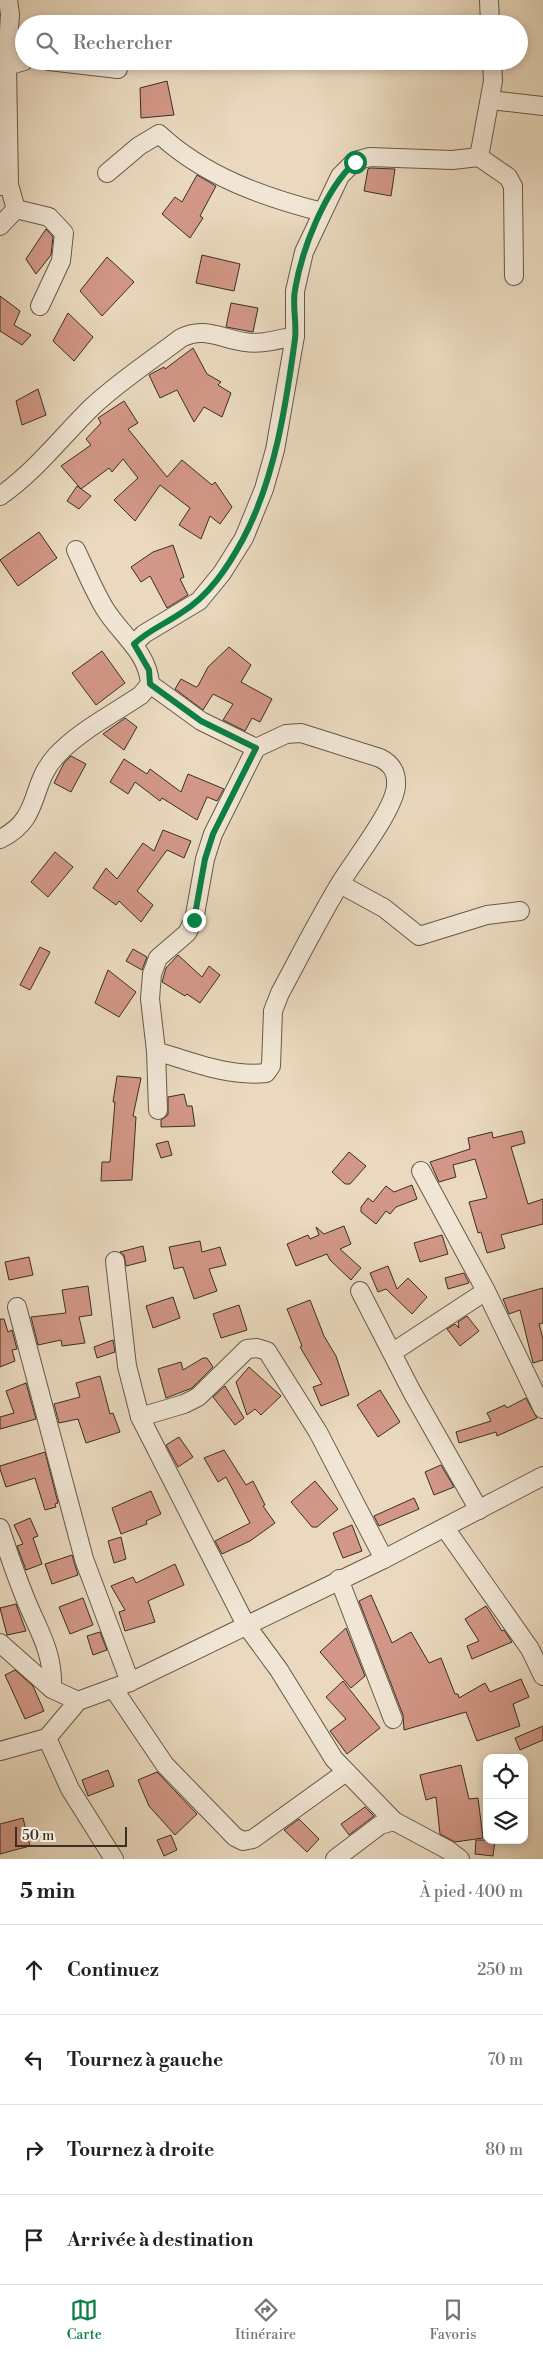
<!DOCTYPE html>
<html lang="fr">
<meta charset="utf-8">
<style>
:root{--surface:#fff;--page:#f6f6f6;--text:#222;--muted:#767676;--line:#e0e0e0;--accent:#0b8043}
body{margin:0;font-family:"Libre Bodoni",serif;background:var(--page);color:var(--text)}
.controls{position:absolute;right:15px;bottom:15px;display:grid;overflow:hidden;border-radius:10px;box-shadow:0 2px 8px #0003}
.controls button{width:45px;height:45px;display:grid;place-items:center;padding:0;border:0;border-bottom:1px solid var(--line);background:var(--surface);color:var(--text);font:25px sans-serif}
.scale{position:absolute;left:15px;bottom:12px;width:112px;box-sizing:border-box;padding-left:5px;border:2px solid #392f24;border-top:0;font-size:14px;line-height:18px;white-space:nowrap;color:#392f24;-webkit-text-stroke:4px #f1e6d5;paint-order:stroke}
.stop{position:absolute;width:15px;height:15px;margin:-11px;border:4px solid #0b8043;border-radius:50%;background:#fff}
.stop.end{background:#0b8043;border-color:#fff;box-shadow:0 1px 5px #0008}
.list{margin:0;padding:0;list-style:none}
h2{display:flex;justify-content:space-between;align-items:center;height:65px;margin:0;padding:0 20px;font-size:21px}
h2 small{font-size:16px;font-weight:400;color:var(--muted)}
.list li{display:grid;grid-template-columns:32px 1fr auto;gap:15px;align-items:center;box-sizing:border-box;height:90px;padding:0 20px;border-top:1px solid var(--line)}
.list b{display:block;font-size:19px;white-space:nowrap}
.list em{font-size:16px;font-style:normal;color:var(--muted)}
.icon{flex:none;width:28px;height:28px;fill:none;stroke:currentColor;stroke-width:2;stroke-linecap:round;stroke-linejoin:round}
.map{position:relative;flex:none;width:543px;height:1859px;overflow:hidden}
.search{position:absolute;background:var(--surface);box-shadow:0 2px 8px #0003;left:15px;right:15px;top:15px;height:55px;display:flex;align-items:center;gap:12px;box-sizing:border-box;padding:0 18px;border-radius:28px;color:var(--muted);font-size:19px}
.sheet{height:425px;background:var(--surface)}
nav{display:flex;justify-content:space-around;align-items:center;box-sizing:border-box;height:70px;border-top:1px solid var(--line);background:var(--surface);font-size:14px;color:var(--muted)}
nav a{display:grid;justify-items:center;gap:2px}
nav .on{color:var(--accent)}
.map>svg:first-child{display:block}
</style>
<div class="map">
<svg width="543" height="1859" viewBox="0 0 543 1859">
<rect width="100%" height="100%" fill="#ead9be"/>
<filter id="stains"><feTurbulence type="fractalNoise" baseFrequency=".004" numOctaves="4"/><feColorMatrix values="0 0 0 0 .2 0 0 0 0 .09 0 0 0 0 .02 0 0 0 .5 -.17"/></filter>
<radialGradient id="worn" r=".72"><stop offset=".6" stop-color="#630" stop-opacity="0"/><stop offset="1" stop-color="#630" stop-opacity=".3"/></radialGradient>
<g fill="#d29786" stroke="#392f24">
<polygon points="167,81 174,115 141,118 140,88"/>
<polygon points="371,168 395,169 391,196 364,191 368,169"/>
<polygon points="197,175 216,186 200,216 203,218 190,238 162,214 175,197 182,202"/>
<polygon points="46,229 53,237 51,255 36,274 26,259"/>
<polygon points="202,255 240,264 234,291 196,283"/>
<polygon points="107,257 134,282 102,316 80,291"/>
<polygon points="0,296 20,311 14,325 31,335 22,345 0,331"/>
<polygon points="231,303 258,308 253,332 226,327"/>
<polygon points="68,313 93,337 74,361 53,341"/>
<polygon points="193,348 207,374 221,382 218,385 231,393 222,417 204,407 194,422 177,390 160,398 149,375 164,367 165,369"/>
<polygon points="38,389 46,415 22,425 16,401"/>
<polygon points="124,401 138,423 128,429 167,477 182,460 212,485 215,482 232,507 220,524 210,516 201,539 179,525 190,508 160,485 135,521 114,500 138,478 123,459 112,472 109,468 81,489 61,466 91,445 86,439 101,423 98,418"/>
<polygon points="77,486 91,496 79,509 67,501"/>
<polygon points="39,532 57,558 18,586 0,560"/>
<polygon points="173,545 184,577 180,579 188,595 167,608 150,576 141,582 131,567 153,552"/>
<polygon points="229,647 251,665 241,682 272,699 260,722 252,718 245,731 223,720 233,704 213,694 203,710 175,689 181,679 196,687 198,686 208,667"/>
<polygon points="102,651 125,683 96,705 72,673"/>
<polygon points="125,718 137,727 124,750 103,734"/>
<polygon points="71,756 86,764 71,792 54,783 64,763"/>
<polygon points="124,759 147,774 150,769 181,792 188,774 224,789 217,801 207,797 197,820 162,798 160,801 135,782 128,794 110,782"/>
<polygon points="163,830 191,841 184,858 167,850 137,891 153,905 141,922 119,901 116,905 93,888 106,868 117,879 143,843 154,851"/>
<polygon points="55,852 73,867 48,897 31,882"/>
<polygon points="40,947 50,952 30,990 20,985"/>
<polygon points="133,949 147,957 142,970 126,961"/>
<polygon points="178,955 202,977 209,966 220,975 200,1003 187,994 185,996 162,982 166,968"/>
<polygon points="108,970 136,992 119,1017 95,1003"/>
<polygon points="117,1076 141,1078 133,1116 136,1117 132,1180 101,1181 102,1162 110,1162 115,1102 113,1102"/>
<polygon points="184,1094 187,1106 192,1106 195,1126 161,1127 161,1120 168,1115 168,1097"/>
<polygon points="522,1131 525,1143 511,1147 528,1204 543,1199 543,1224 501,1235 505,1248 487,1253 481,1232 478,1233 469,1202 487,1198 475,1159 453,1165 456,1177 439,1182 430,1162 470,1149 468,1138 492,1132 493,1138"/>
<polygon points="168,1141 172,1155 161,1158 156,1144"/>
<polygon points="349,1152 366,1166 350,1184 345,1184 332,1172"/>
<polygon points="412,1185 417,1199 396,1207 390,1214 386,1211 376,1224 361,1212 361,1207 368,1198 373,1202 386,1186 394,1192"/>
<polygon points="344,1226 351,1244 340,1249 361,1268 351,1280 330,1260 327,1254 296,1266 287,1244 308,1235 310,1239 319,1235 316,1227 324,1234"/>
<polygon points="442,1235 448,1254 420,1262 414,1243"/>
<polygon points="200,1241 202,1252 220,1247 226,1265 209,1269 217,1291 194,1299 183,1267 174,1269 169,1247"/>
<polygon points="143,1246 146,1261 126,1266 124,1255 120,1252"/>
<polygon points="29,1257 33,1275 9,1280 5,1262"/>
<polygon points="388,1266 397,1289 408,1278 427,1297 412,1314 386,1289 378,1292 370,1273"/>
<polygon points="464,1273 469,1283 448,1289 445,1278"/>
<polygon points="88,1286 92,1315 79,1317 85,1343 62,1346 61,1340 38,1345 31,1317 66,1313 62,1290"/>
<polygon points="543,1288 543,1323 539,1324 543,1339 543,1360 533,1363 520,1310 509,1314 503,1299"/>
<polygon points="173,1297 180,1318 153,1328 146,1306"/>
<polygon points="310,1300 324,1336 336,1356 349,1395 321,1406 313,1387 322,1384 300,1347 302,1346 287,1309"/>
<polygon points="239,1305 247,1330 221,1338 213,1314"/>
<polygon points="467,1316 479,1331 460,1346 447,1329 455,1324 459,1328 458,1322"/>
<polygon points="0,1319 4,1319 8,1332 12,1330 17,1349 12,1350 15,1361 0,1367"/>
<polygon points="113,1340 115,1352 97,1358 94,1347"/>
<polygon points="203,1358 207,1358 213,1367 192,1388 166,1398 158,1369 181,1362 183,1370"/>
<polygon points="249,1367 281,1396 261,1415 255,1409 247,1415 236,1382"/>
<polygon points="100,1376 110,1414 113,1413 120,1432 86,1443 78,1419 59,1423 54,1404 80,1397 76,1383"/>
<polygon points="26,1383 36,1419 0,1429 0,1417 14,1413 6,1391"/>
<polygon points="225,1386 244,1418 235,1425 213,1397"/>
<polygon points="380,1390 400,1422 378,1437 357,1405"/>
<polygon points="526,1398 537,1418 497,1436 496,1432 459,1443 456,1432 491,1421 487,1413 505,1405 507,1408"/>
<polygon points="179,1437 193,1457 178,1467 166,1445"/>
<polygon points="224,1450 246,1485 253,1481 265,1505 263,1506 275,1523 250,1541 222,1554 215,1541 250,1523 226,1477 218,1482 204,1458"/>
<polygon points="45,1452 58,1503 55,1504 56,1507 45,1510 35,1478 6,1487 0,1469 0,1466"/>
<polygon points="441,1465 454,1487 434,1495 425,1472"/>
<polygon points="315,1481 338,1509 317,1527 312,1527 291,1502"/>
<polygon points="151,1491 161,1514 146,1521 147,1524 121,1534 112,1508"/>
<polygon points="414,1498 419,1509 379,1526 374,1516"/>
<polygon points="30,1518 38,1536 33,1538 42,1564 26,1570 17,1546 23,1544 14,1525"/>
<polygon points="352,1525 362,1551 343,1558 333,1533"/>
<polygon points="121,1537 126,1559 114,1563 108,1541"/>
<polygon points="72,1555 78,1575 52,1584 45,1564"/>
<polygon points="175,1564 184,1585 148,1601 155,1622 125,1631 119,1612 125,1610 111,1586 133,1577 136,1583"/>
<polygon points="371,1595 392,1643 411,1632 429,1663 441,1658 455,1694 458,1694 459,1698 485,1683 490,1692 521,1679 529,1697 513,1704 520,1726 477,1741 466,1712 404,1730 403,1715 359,1601"/>
<polygon points="83,1598 93,1625 70,1634 59,1607"/>
<polygon points="16,1604 26,1631 7,1635 0,1608"/>
<polygon points="486,1606 502,1631 504,1630 512,1642 472,1659 467,1646 479,1641 465,1619"/>
<polygon points="346,1628 365,1676 351,1688 320,1652"/>
<polygon points="100,1632 107,1650 93,1655 87,1636"/>
<polygon points="15,1670 33,1686 44,1711 25,1719 5,1675"/>
<polygon points="343,1681 380,1728 347,1754 330,1731 346,1719 326,1697"/>
<polygon points="543,1726 543,1740 520,1750 515,1738"/>
<polygon points="461,1765 469,1799 478,1798 483,1838 455,1842 440,1834 436,1797 426,1800 420,1775"/>
<polygon points="108,1770 114,1786 88,1796 82,1780"/>
<polygon points="157,1772 197,1814 175,1835 149,1806 138,1780"/>
<polygon points="365,1807 374,1816 349,1835 341,1824"/>
<polygon points="23,1818 30,1846 0,1854 0,1824"/>
<polygon points="299,1819 319,1839 307,1852 284,1830"/>
<polygon points="171,1835 177,1850 164,1856 157,1840"/>
<polygon points="476,1840 495,1840 493,1856 475,1854"/>
</g>
<g fill="none" stroke-linecap="round" stroke-linejoin="round">
<defs>
<g id="street">
<polyline points="489,0 490,24"/>
<polyline points="49,61 118,69"/>
<polyline points="7,66 24,61"/>
<polyline points="490,100 543,106"/>
<polyline points="479,157 508,177 513,186 514,276"/>
<path d="M107,173L139,146L159,134C204,176 263,197 322,212"/>
<polyline points="0,186 9,185 7,66 10,14 8,0"/>
<polyline points="16,209 49,217 64,233 61,261 40,306"/>
<polyline points="0,226 16,209 9,185"/>
<path d="M0,496C36,471 62,436 93,406C120,381 152,360 181,338C204,326 222,339 245,342C261,345 279,339 295,336"/>
<polyline points="134,644 144,634 199,601 222,573 244,538 264,489 275,450 295,336 295,291 304,252 340,176 355,161 370,157 452,160 479,157 493,81 492,61"/>
<polyline points="150,684 201,721 256,748"/>
<path d="M0,839C42,819 29,785 56,756C79,731 113,714 141,695L150,684C148,652 121,635 105,609C94,591 85,569 76,550"/>
<polyline points="340,884 384,908 419,936 487,915 520,911"/>
<path d="M156,1051C192,1062 228,1077 266,1073L271,1066L273,1011L280,993C300,956 319,918 341,882C355,859 394,810 396,786C397,772 392,764 380,758L301,733L286,734L256,748L213,834L205,859L194,920L187,933L158,958L152,974L150,999L156,1051L158,1110"/>
<polyline points="421,1171 486,1291 543,1409"/>
<polyline points="115,1261 127,1366 140,1417 246,1625 279,1670 334,1759 394,1821 448,1850 460,1859"/>
<polyline points="360,1291 412,1392 479,1510"/>
<polyline points="17,1307 84,1559 130,1682"/>
<polyline points="393,1352 486,1291"/>
<polyline points="140,1417 184,1404 198,1397 247,1349 257,1348 267,1351 318,1432 384,1559"/>
<path d="M0,1528C7,1549 14,1570 22,1590C35,1626 54,1649 52,1689"/>
<polyline points="445,1528 530,1649 543,1676"/>
<polyline points="339,1579 393,1719"/>
<polyline points="0,1643 52,1689 78,1701 130,1682 384,1559 543,1476"/>
<polyline points="113,1688 165,1765 235,1837 243,1841 253,1839 346,1772"/>
<polyline points="47,1738 70,1789 114,1859"/>
<polyline points="0,1751 47,1738 78,1701"/>
<polyline points="335,1859 380,1825 394,1821"/>
</g>
</defs>
<use href="#street" stroke="#655a4a" stroke-width="20"/>
<use href="#street" stroke="#f1e6d5" stroke-width="18"/>
</g>
<g fill="none" stroke-linecap="round" stroke-linejoin="round">
<path stroke="#0b8043" stroke-width="6" d="M194,920L205,859L213,834L256,748L201,721L150,684L149,670L134,644C149,630 165,624 181,613C209,596 228,567 243,539C275,479 286,405 295,339C297,322 292,305 295,290C302,248 325,190 355,162"/>
</g>
<rect width="100%" height="100%" filter="url(#stains)"/>
<rect width="100%" height="100%" fill="url(#worn)"/>
</svg>
<div class="controls">
<button><svg class="icon" aria-label="locate" viewBox="0 0 24 24"><circle cx="12" cy="12" r="6"/><path d="M12 2v4M12 18v4M2 12h4M18 12h4"/></svg></button>
<button><svg class="icon" aria-label="layers" viewBox="0 0 24 24"><path d="M12 4l9 5-9 5-9-5zM3 14l9 5 9-5"/></svg></button>
</div>
<div class="scale">50 m</div>
<div class="stop" style="left:355px;top:162px"></div>
<div class="stop end" style="left:194px;top:920px"></div>
<div class="search"><svg class="icon" aria-label="search" viewBox="0 0 24 24"><circle cx="10" cy="10" r="6"/><path d="M15 15l6 6"/></svg>Rechercher</div>
</div>
<section class="sheet">
<h2>5 min<small>À pied · 400 m</small></h2>
<ul class="list">
<li><svg class="icon" aria-label="ahead" viewBox="0 0 24 24"><path d="M12 20V5M6 11l6-6 6 6"/></svg><div><b>Continuez</b></div><em>250 m</em></li>
<li><svg class="icon" aria-label="left" viewBox="0 0 24 24"><path d="M17 20v-9H6M10 6l-5 5 5 5"/></svg><div><b>Tournez à gauche</b></div><em>70 m</em></li>
<li><svg class="icon" aria-label="right" viewBox="0 0 24 24"><path d="M7 20v-9h11M14 6l5 5-5 5"/></svg><div><b>Tournez à droite</b></div><em>80 m</em></li>
<li><svg class="icon" aria-label="arrive" viewBox="0 0 24 24"><path d="M6 21V4h12l-3 4 3 4H6"/></svg><div><b>Arrivée à destination</b></div></li>
</ul>
</section>
<nav>
<a class="on"><svg class="icon" aria-label="map" viewBox="0 0 24 24"><path d="M3 6l6-2 6 2 6-2v14l-6 2-6-2-6 2zM9 4v14M15 6v14"/></svg>Carte</a>
<a><svg class="icon" aria-label="directions" viewBox="0 0 24 24"><path d="M12 3l9 9-9 9-9-9zM9 14v-3h6M13 9l2 2-2 2"/></svg>Itinéraire</a>
<a><svg class="icon" aria-label="saved" viewBox="0 0 24 24"><path d="M7 4h10v16l-5-4-5 4z"/></svg>Favoris</a>
</nav>
